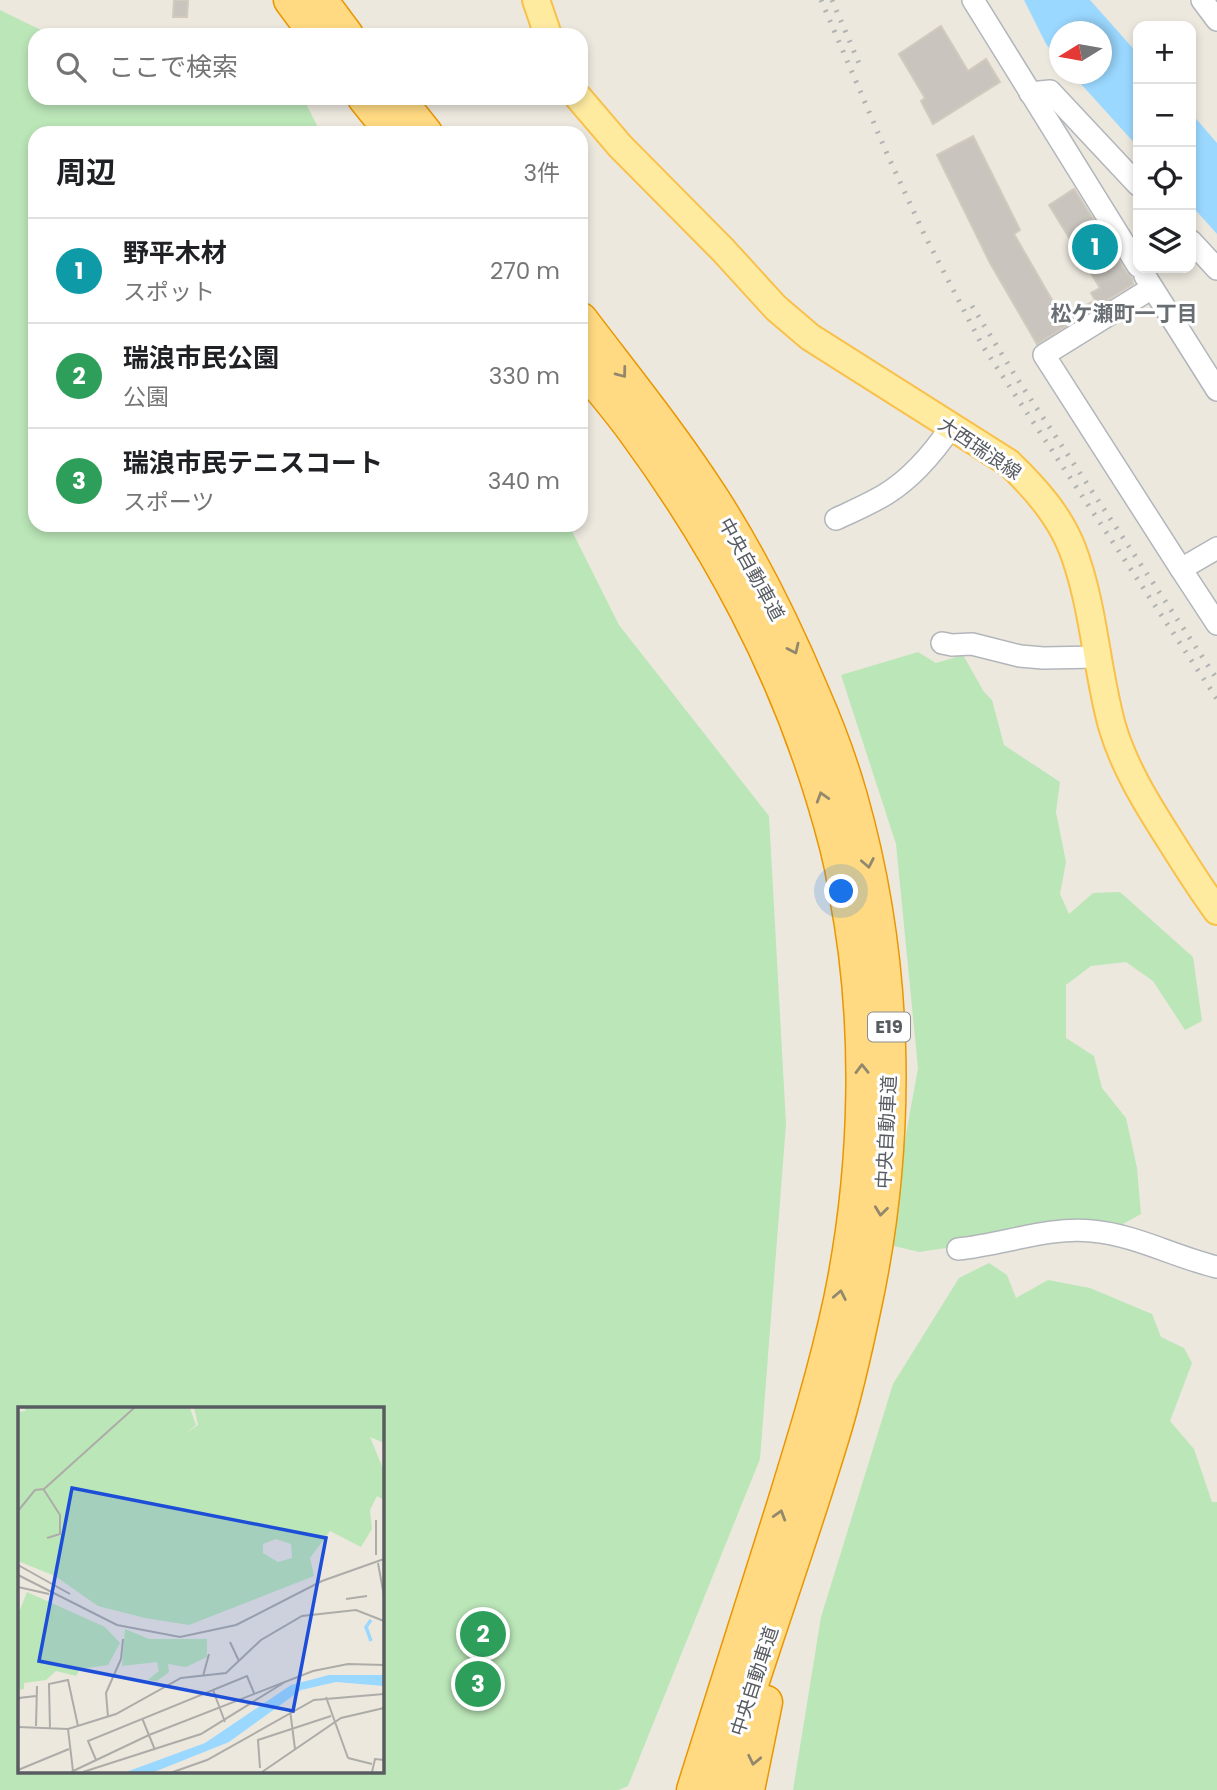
<!DOCTYPE html>
<html lang="ja">
<meta charset="utf-8">
<style>
:root{--surface:#fff;--page:#f2f2f2;--text:#202124;--muted:#757577;--line:#e0e0e0;--accent:#f2251e}
body{margin:0;font-family:Poppins,"Noto Sans JP",sans-serif;background:var(--page);color:var(--text)}
.controls{position:absolute;right:21px;top:21px;display:grid;overflow:hidden;border-radius:14px;box-shadow:0 4px 10px #0003}
.controls button{width:63px;height:63px;display:grid;place-items:center;padding:0;border:0;border-bottom:2px solid var(--line);background:var(--surface);color:var(--text);font:35px sans-serif}
.compass{position:absolute;left:1049px;top:21px;width:63px;height:63px;border-radius:50%;background:var(--surface);box-shadow:0 4px 10px #0003;rotate:259deg}
.you{position:absolute;left:842px;top:892px;width:24px;height:24px;margin:-18px;border:5px solid #fff;border-radius:50%;background:#1a73e8;box-shadow:0 0 0 10px #1a73e833}
.badge{display:grid;place-items:center;width:46px;height:46px;border-radius:50%;background:var(--accent);color:#fff;font-size:23px;font-weight:700}
.pin{position:absolute;translate:-50% -50%;border:4px solid #fff;box-shadow:0 2px 7px #0006}
.list{margin:0;padding:0;list-style:none}
h2{display:flex;justify-content:space-between;align-items:center;height:91px;margin:0;padding:0 28px;font-size:30px}
h2 small{font-size:23px;font-weight:400;color:var(--muted)}
.list li{display:grid;grid-template-columns:46px 1fr auto;gap:21px;align-items:center;box-sizing:border-box;height:105px;padding:0 28px;border-top:2px solid var(--line)}
.list b{display:block;font-size:26px;white-space:nowrap}
.list p{margin:0;font-size:23px;white-space:nowrap;color:var(--muted)}
.list em{font-size:23px;font-style:normal;color:var(--muted)}
.icon{flex:none;width:38px;height:38px;fill:none;stroke:currentColor;stroke-width:2;stroke-linecap:round;stroke-linejoin:round}
.map{position:relative;flex:none;width:1217px;height:1790px;overflow:hidden}
.search{position:absolute;background:var(--surface);box-shadow:0 4px 10px #0003;left:28px;top:28px;width:560px;height:77px;display:flex;align-items:center;gap:18px;box-sizing:border-box;padding:0 24px;border-radius:21px;color:var(--muted);font-size:26px}
.panel{position:absolute;background:var(--surface);box-shadow:0 4px 10px #0003;left:28px;top:126px;width:560px;height:406px;border-radius:21px}
.map>svg:first-child{display:block}
</style>
<div class="map">
<svg width="1217" height="1790" viewBox="0 0 1217 1790">
<rect width="100%" height="100%" fill="#ece8de"/>
<g fill="#bbe6b8" fill-rule="evenodd">
<path d="M0,10L51,35H35V98H303L321,133H35V525H569L619,625L769,816L786,1124L760,1459L628,1786L619,1790H0ZM19,1408H382V1771H19Z"/>
<polygon points="918,652 936,663 963,655 984,692 992,700 1004,745 1060,782 1056,812 1066,862 1060,894 1069,914 1093,893 1120,892 1193,957 1202,1021 1185,1030 1153,981 1126,962 1091,966 1066,985 1066,1038 1094,1056 1102,1088 1126,1118 1137,1168 1141,1214 1112,1230 1023,1249 987,1242 919,1252 886,1244 918,1068 896,844 841,675"/>
<polygon points="989,1263 1007,1275 1016,1298 1048,1280 1090,1288 1152,1314 1161,1337 1184,1348 1192,1363 1170,1421 1194,1449 1212,1502 1217,1502 1217,1790 793,1790 821,1617 893,1384 959,1278"/>
</g>
<g fill="#9bd8ff">
<polygon points="1024,0 1090,0 1138,54 1138,147 1072,74 1102,74 1102,32 1060,32 1059,59 1046,44"/>
<polygon points="1191,113 1217,143 1217,234 1191,205"/>
</g>
<g fill="#c9c5be" stroke="#d1cabd" stroke-width="2">
<polygon points="174,0 188,0 187,17 173,17"/>
<polygon points="941,26 968,71 986,59 1000,82 933,124 921,101 925,98 899,54"/>
<polygon points="973,136 1020,230 1014,234 1063,319 1095,300 1091,293 1100,288 1049,205 1074,189 1127,273 1132,278 1133,284 1037,344 990,263 937,155"/>
</g>
<g fill="none" stroke-linecap="round" stroke-linejoin="round">
<defs>
<g id="minor">
<polyline points="973,0 1138,266"/>
<polyline points="1202,0 1217,20"/>
<polyline points="1030,93 1050,91 1138,185"/>
<polyline points="1191,241 1217,269"/>
<polyline points="1145,276 1217,390"/>
<polyline points="1152,288 1044,355 1181,569"/>
<path d="M836,519C853,511 870,504 886,494C912,478 934,452 951,427"/>
<polyline points="1217,548 1181,569 1217,624"/>
<polyline points="942,643 952,645 972,644 1020,656 1043,658 1098,657"/>
<path d="M958,1249C1002,1245 1049,1226 1092,1231C1136,1235 1175,1257 1217,1267"/>
</g>
<g id="major">
<polyline points="536,0 548,35"/>
<path d="M579,98L620,146L723,250L776,308L810,337L1009,463C1035,488 1059,515 1072,548C1094,605 1096,668 1112,726C1124,767 1147,804 1170,840C1185,864 1200,888 1217,911"/>
</g>
<g id="highway">
<polyline points="290,0 316,35"/>
<polyline points="321,0 347,35"/>
<polyline points="364,98 392,133"/>
<polyline points="398,98 426,133"/>
<path d="M581,319C625,377 672,435 712,497C752,559 785,626 813,693C828,727 841,762 851,797C898,963 901,1138 865,1306C856,1349 846,1394 833,1436C808,1519 779,1601 752,1684C741,1719 731,1755 720,1790"/>
<path d="M581,365C598,386 617,408 633,430C675,487 714,549 746,611C785,686 815,765 836,846C840,861 843,876 845,891C871,1022 867,1170 840,1300C825,1370 804,1438 783,1506C753,1601 723,1695 693,1790"/>
<polyline points="748,1790 766,1702"/>
</g>
</defs>
<use href="#minor" stroke="#b2b6bb" stroke-width="24"/>
<use href="#major" stroke="#f9c04a" stroke-width="30"/>
<use href="#highway" stroke="#ea9600" stroke-width="35"/>
<use href="#minor" stroke="#fff" stroke-width="21"/>
<use href="#major" stroke="#ffeba0" stroke-width="26"/>
<use href="#highway" stroke="#ffda82" stroke-width="32"/>
<g stroke="#b1b2b2" stroke-width="5" stroke-dasharray="2 9" stroke-linecap="butt">
<polyline points="821,0 888,156 925,236 982,345 1217,699"/>
<polyline points="832,0 861,68"/>
<polyline points="972,306 1016,377 1217,679"/>
</g>
</g>
<defs><path id="oneway-chevron" d="M-2-3.5L2.5 0L-2 3.5" fill="none" stroke-width="1.6" stroke-linecap="round" stroke-linejoin="round" transform="scale(1.75)"/></defs>
<g stroke="#92886d">
<use href="#oneway-chevron" transform="translate(622 373) rotate(53)"/>
<use href="#oneway-chevron" transform="translate(794 649) rotate(65)"/>
<use href="#oneway-chevron" transform="translate(822 797) rotate(-107)"/>
<use href="#oneway-chevron" transform="translate(868 863) rotate(79)"/>
<use href="#oneway-chevron" transform="translate(862 1069) rotate(-91)"/>
<use href="#oneway-chevron" transform="translate(881 1211) rotate(97)"/>
<use href="#oneway-chevron" transform="translate(840 1295) rotate(-79)"/>
<use href="#oneway-chevron" transform="translate(780 1515) rotate(-73)"/>
<use href="#oneway-chevron" transform="translate(754 1760) rotate(102)"/>
</g>
<g text-anchor="middle" stroke-width="6" stroke-linejoin="round" paint-order="stroke">
<rect fill="#fff" stroke="#8a8d90" stroke-width="2" x="868" y="1012.5" width="42" height="29" rx="5"/>
<g font-size="18" font-weight="bold" fill="#585c61">
<text x="889" y="1033">E19</text>
</g>
<g font-size="19" fill="#585c61" stroke="#fff">
<text transform="translate(980 448) rotate(34)" y="7">大西瑞浪線</text>
<text transform="translate(752 569) rotate(61)" y="7">中央自動車道</text>
<text transform="translate(886 1132) rotate(-87)" y="7">中央自動車道</text>
<text transform="translate(754 1681) rotate(-72)" y="7">中央自動車道</text>
</g>
<g font-size="21" font-weight="bold" fill="#696e73" stroke="#fff">
<text x="1124" y="321">松ケ瀬町一丁目</text>
</g>
</g>
<g transform="translate(18 1407)">
<rect width="366" height="366" fill="#ece8de"/>
<path d="M6,1H172L178,18L167,27L180,18L176,1H366V36L352,30L366,64V93L359,89L352,103L354,122L343,140L312,124L292,151L296,169L171,218L127,211L80,199L37,169L0,154V5L8,4ZM258,132L273,137L274,151L260,155L245,146V137ZM9,185L87,220L102,236L90,258L62,262L58,269L38,264L28,273L6,276V282L0,283V208ZM107,222L131,232H189V250L168,260L150,257L151,265L139,274L130,273L141,264L139,255L104,259Z" fill="#bbe6b8" fill-rule="evenodd"/>
<path d="M311,268H366V279L318,275L283,283L211,335L136,365H108L187,336L273,278Z" fill="#9bd8ff"/>
<path fill="none" stroke="#9bd8ff" stroke-width="3.5" d="M353,213L348,220L353,234"/>
<path fill="none" stroke="#adaca8" stroke-width="2" d="M26,83L42,108V127L29,131M0,104L17,83L26,82L116,1M358,113V148M360,156L366,189M0,158L52,187M0,168L99,218L162,230L218,218L304,174L366,152M0,180L31,187M328,192L349,189M212,235L221,254M185,269L191,247M195,283L229,269L236,286M308,290L330,351M0,296L1,291L18,289M272,303L277,342M90,310L88,286L103,252L105,232M124,311L137,343M18,319L19,279M0,320L50,322L98,307L163,271L208,266L243,233L284,209L338,203L366,214M32,322L31,277L50,273L60,319M50,322L55,364M330,351L354,357M78,353L70,334L195,283L207,315M242,361L240,333L313,309M0,363L51,342M53,365L131,328L295,264L330,257L366,258M65,365L183,327L267,275M155,365L189,353L296,293L366,287M244,365L323,311L366,301M354,365L357,352L366,353"/>
<path fill="#1d4ed8" fill-opacity="0.15" stroke="#1d4ed8" stroke-width="3.5" d="M54,81L308,131L275,304L21,254Z"/>
<rect width="366" height="366" fill="none" stroke="#585c61" stroke-width="3.5"/>
</g>
</svg>
<div class="controls">
<button>+</button>
<button>−</button>
<button><svg class="icon" aria-label="locate" viewBox="0 0 24 24"><circle cx="12" cy="12" r="6"/><path d="M12 2v4M12 18v4M2 12h4M18 12h4"/></svg></button>
<button><svg class="icon" aria-label="layers" viewBox="0 0 24 24"><path d="M12 4l9 5-9 5-9-5zM3 14l9 5 9-5"/></svg></button>
</div>
<svg class="compass" viewBox="-18 -18 36 36"><path d="M0-13l5 13h-10z" fill="#e53935"/><path d="M0 13l5-13h-10z" fill="#757577"/></svg>
<div class="you"></div>
<div class="pin badge" style="left:1095px;top:247px;background:#0f9aa8">1</div>
<div class="pin badge" style="left:483px;top:1634px;background:#2e9e5b">2</div>
<div class="pin badge" style="left:478px;top:1684px;background:#2e9e5b">3</div>
<div class="search"><svg class="icon" aria-label="search" viewBox="0 0 24 24"><circle cx="10" cy="10" r="6"/><path d="M15 15l6 6"/></svg>ここで検索</div>
<section class="panel">
<h2>周辺<small>3件</small></h2>
<ul class="list">
<li><span class="badge" style="background:#0f9aa8">1</span><div><b>野平木材</b><p>スポット</p></div><em>270 m</em></li>
<li><span class="badge" style="background:#2e9e5b">2</span><div><b>瑞浪市民公園</b><p>公園</p></div><em>330 m</em></li>
<li><span class="badge" style="background:#2e9e5b">3</span><div><b>瑞浪市民テニスコート</b><p>スポーツ</p></div><em>340 m</em></li>
</ul>
</section>
</div>
